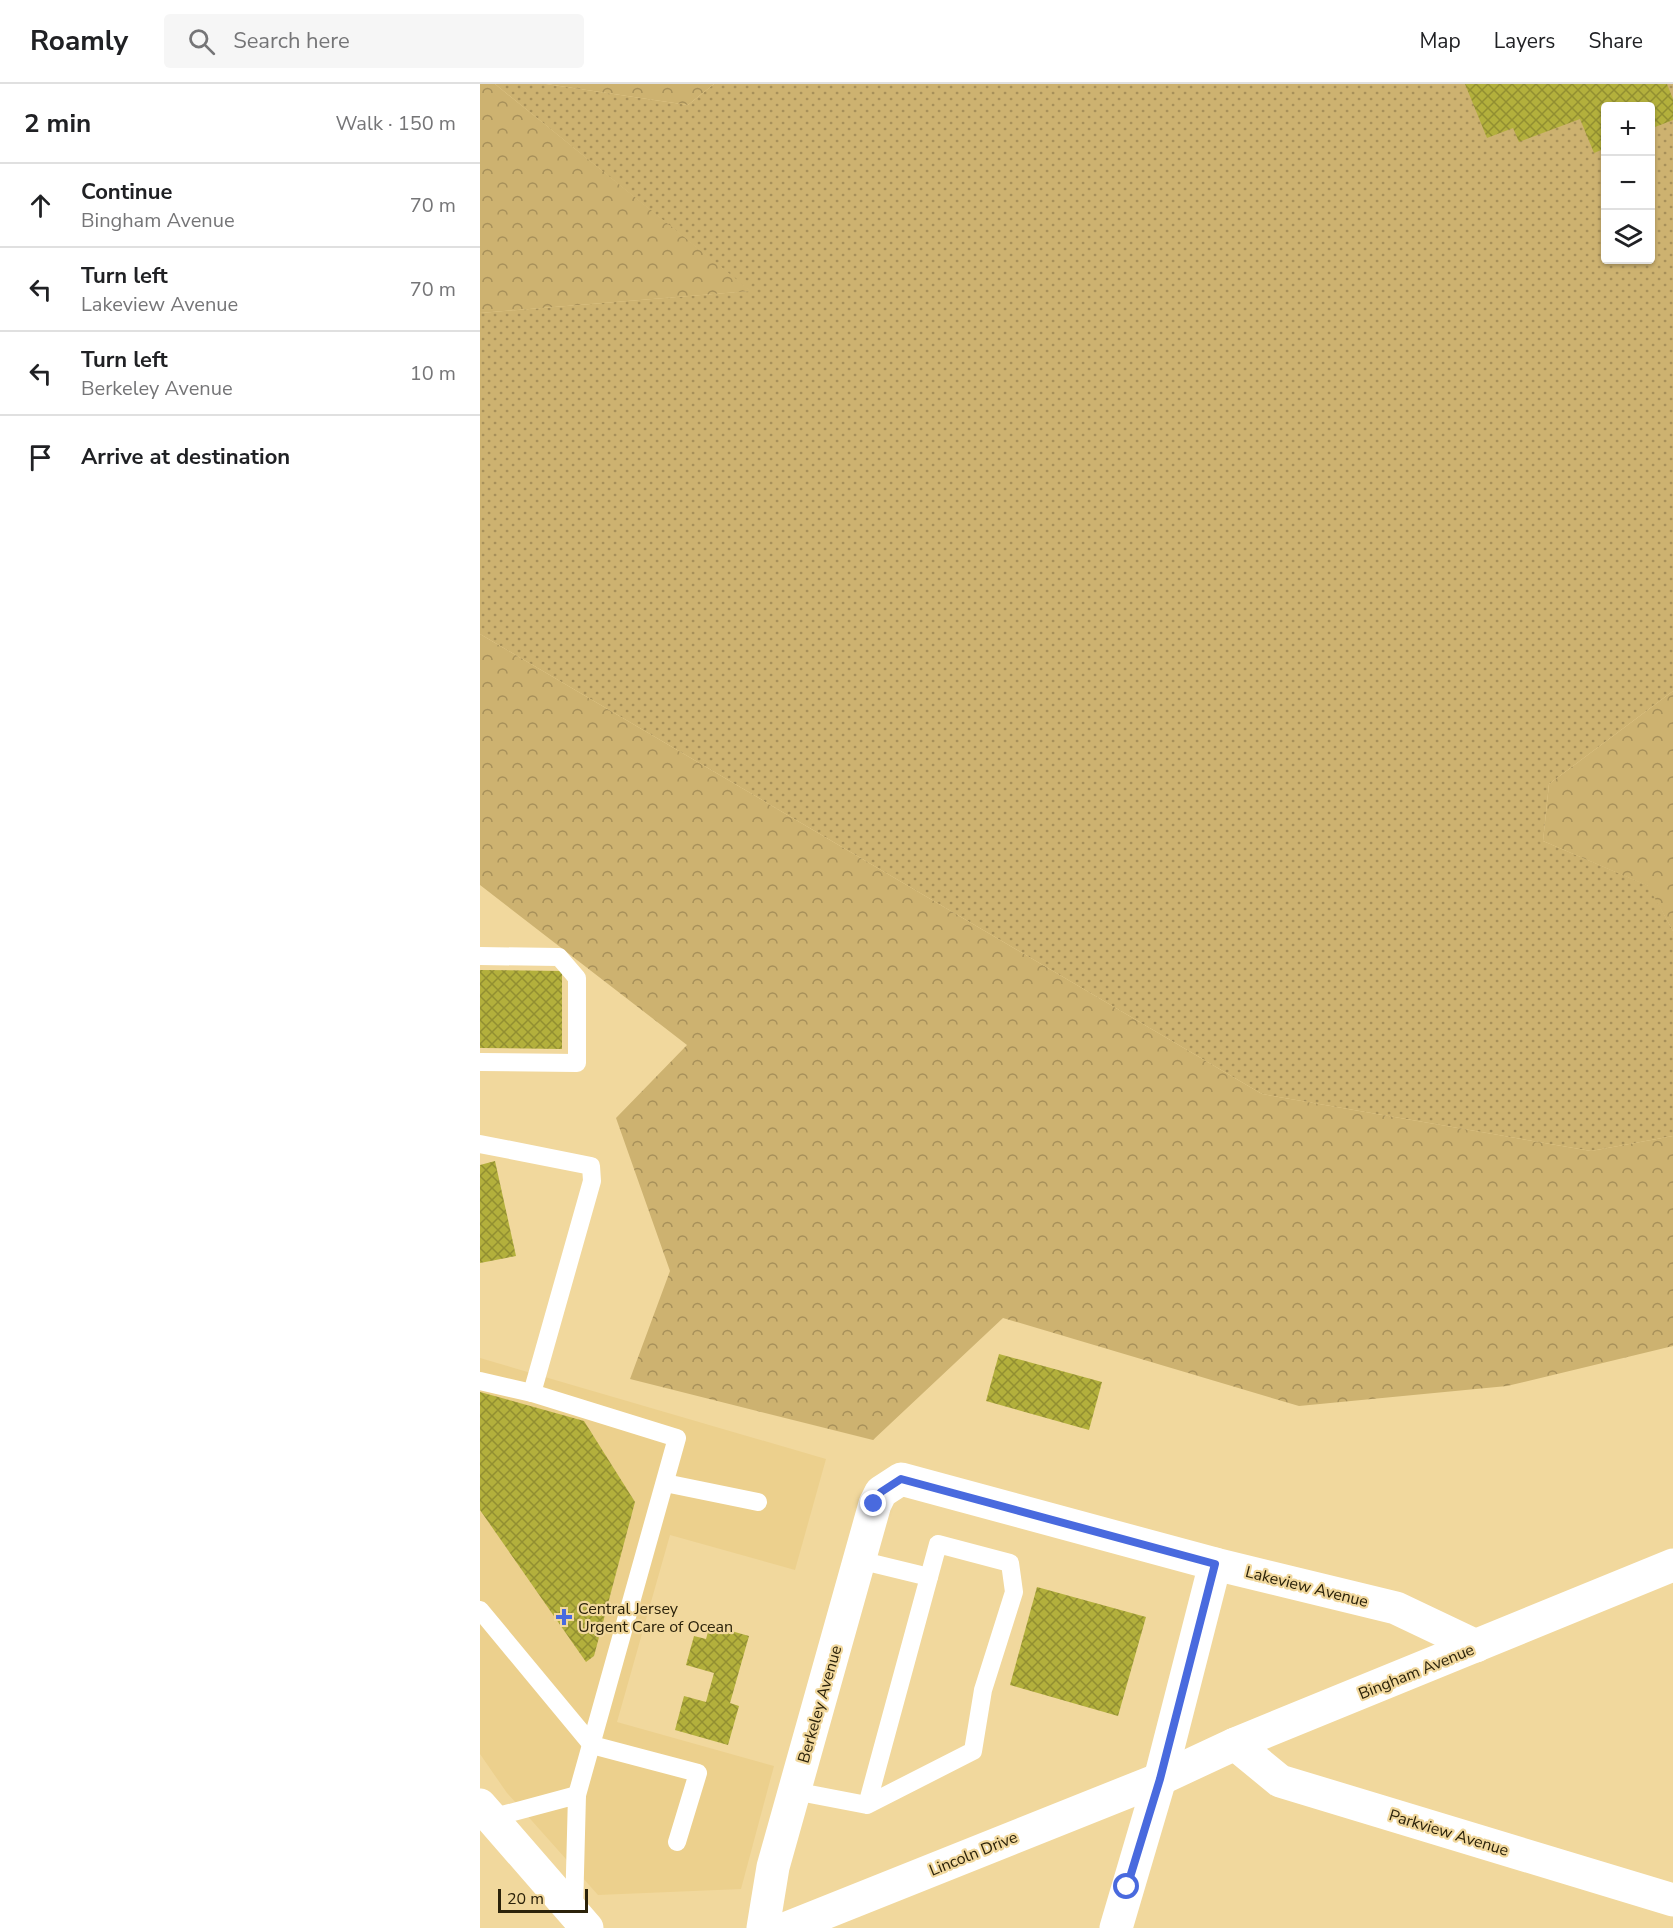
<!DOCTYPE html>
<meta charset="utf-8">
<style>
:root{--surface:#fff;--page:#f6f6f6;--text:#202124;--muted:#757577;--line:#e0e0e0}
body{margin:0;font-family:"Nunito Sans",sans-serif;background:var(--page);color:var(--text)}
.controls{position:absolute;right:18px;top:18px;display:grid;overflow:hidden;border-radius:6px;box-shadow:0 2px 4px #0004}
.controls button{width:54px;height:54px;display:grid;place-items:center;padding:0;border:0;border-bottom:2px solid var(--line);background:var(--surface);color:var(--text);font:30px sans-serif}
.scale{position:absolute;left:18px;bottom:15px;width:90px;box-sizing:border-box;padding-left:6px;border:3px solid #2b220a;border-top:0;font-size:16px;line-height:21px;white-space:nowrap;color:#2b220a;-webkit-text-stroke:4px #f1d89d;paint-order:stroke}
.stop{position:absolute;width:18px;height:18px;margin:-14px;border:4px solid #496ade;border-radius:50%;background:#fff}
.stop.end{background:#496ade;border-color:#fff;box-shadow:0 2px 6px #0008}
.list{margin:0;padding:0;list-style:none}
h2{display:flex;justify-content:space-between;align-items:center;height:78px;margin:0;padding:0 24px;font-size:26px}
h2 small{font-size:20px;font-weight:400;color:var(--muted)}
.list li{display:grid;grid-template-columns:39px 1fr auto;gap:18px;align-items:center;box-sizing:border-box;height:84px;padding:0 24px;border-top:2px solid var(--line)}
.list b{display:block;font-size:22px;white-space:nowrap}
.list p{margin:0;font-size:20px;white-space:nowrap;color:var(--muted)}
.list em{font-size:20px;font-style:normal;color:var(--muted)}
.icon{flex:none;width:33px;height:33px;fill:none;stroke:currentColor;stroke-width:2;stroke-linecap:round;stroke-linejoin:round}
.map{position:relative;flex:none;width:1193px;height:1844px;overflow:hidden}
header{display:flex;align-items:center;gap:36px;box-sizing:border-box;height:84px;padding:0 30px;background:var(--surface);border-bottom:2px solid var(--line)}
header strong{font-size:28px}
nav{display:flex;gap:33px;margin-inline-start:auto;font-size:21px}
.search{width:420px;height:54px;background:var(--page);display:flex;align-items:center;gap:15px;box-sizing:border-box;padding:0 21px;border-radius:6px;color:var(--muted);font-size:22px}
main{display:flex}
aside{flex:1;background:var(--surface)}
.map>svg:first-child{display:block}
</style>
<header>
<strong>Roamly</strong>
<div class="search"><svg class="icon" aria-label="search" viewBox="0 0 24 24"><circle cx="10" cy="10" r="6"/><path d="M15 15l6 6"/></svg>Search here</div>
<nav><a>Map</a><a>Layers</a><a>Share</a></nav>
</header>
<main>
<aside>
<h2>2 min<small>Walk · 150 m</small></h2>
<ul class="list">
<li><svg class="icon" aria-label="ahead" viewBox="0 0 24 24"><path d="M12 20V5M6 11l6-6 6 6"/></svg><div><b>Continue</b><p>Bingham Avenue</p></div><em>70 m</em></li>
<li><svg class="icon" aria-label="left" viewBox="0 0 24 24"><path d="M17 20v-9H6M10 6l-5 5 5 5"/></svg><div><b>Turn left</b><p>Lakeview Avenue</p></div><em>70 m</em></li>
<li><svg class="icon" aria-label="left" viewBox="0 0 24 24"><path d="M17 20v-9H6M10 6l-5 5 5 5"/></svg><div><b>Turn left</b><p>Berkeley Avenue</p></div><em>10 m</em></li>
<li><svg class="icon" aria-label="arrive" viewBox="0 0 24 24"><path d="M6 21V4h12l-3 4 3 4H6"/></svg><div><b>Arrive at destination</b></div></li>
</ul>
</aside>
<div class="map">
<svg width="1193" height="1844" viewBox="0 0 1193 1844">
<defs>
<pattern id="grass-dots" width="8" height="8" patternUnits="userSpaceOnUse" patternTransform="scale(1.5)"><rect width="8" height="8" fill="#cdb270"/><path d="M2 2h.1M6 6h.1" fill="none" stroke="#a7905a" stroke-width="1.8" stroke-linecap="round"/></pattern>
<pattern id="forest-crowns" width="20" height="18" patternUnits="userSpaceOnUse" patternTransform="scale(1.5)"><rect width="20" height="18" fill="#cdb270"/><path d="M2 6a3 3 0 1 1 6 0M12 15a3 3 0 1 1 6 0" fill="none" stroke="#a7905a"/></pattern>
<pattern id="building-cross-hatch" width="8" height="8" patternUnits="userSpaceOnUse" patternTransform="scale(1.5)"><rect width="8" height="8" fill="#b3b03c"/><path d="M0 0l8 8M0 8l8-8" fill="none" stroke="#928f31"/></pattern>
</defs>
<rect width="100%" height="100%" fill="#f1d89d"/>
<polygon fill="#ecd08d" points="0,1274 346,1375 315,1486 190,1451 137,1638 294,1682 261,1805 118,1811 27,1709 0,1670"/>
<path fill="url(#grass-dots)" fill-rule="evenodd" d="M15,0H66L208,21L234,0H1193V607L1069,700L1063,757L1169,802L1193,847V1052L1111,1067L782,1010L0,550V229L270,207ZM1126,22H1170V176H1126Z"/>
<g fill="url(#forest-crowns)">
<polygon points="0,0 15,0 271,207 0,229"/>
<polygon points="66,0 234,0 208,21"/>
<polygon points="0,550 782,1010 1111,1067 1193,1052 1193,1262 1027,1302 819,1322 523,1234 393,1356 150,1295 190,1187 136,1034 207,961 0,801"/>
<polygon points="1193,607 1193,847 1168,802 1063,757 1069,700"/>
</g>
<g fill="url(#building-cross-hatch)">
<polygon points="985,0 1187,0 1193,15 1193,36 1170,45 1170,22 1126,22 1126,64 1114,69 1100,35 1039,58 1033,44 1007,54"/>
<polygon points="0,886 82,887 82,965 0,964"/>
<polygon points="15,1077 36,1172 0,1179 0,1081"/>
<polygon points="519,1270 622,1298 609,1346 506,1317"/>
<polygon points="0,1308 104,1337 155,1418 114,1572 106,1578 0,1426"/>
<polygon points="557,1503 666,1533 638,1632 530,1601"/>
<polygon points="230,1541 269,1552 250,1619 259,1622 248,1661 195,1646 204,1612 226,1618 234,1589 206,1581 214,1552 226,1555"/>
</g>
<g fill="none" stroke-linecap="round" stroke-linejoin="round">
<g stroke="#fff" stroke-width="18">
<polyline points="0,872 79,873 97,894 97,979 0,978"/>
<polyline points="0,1060 111,1082 112,1097 52,1309"/>
<polyline points="0,1297 52,1309 197,1354 97,1711"/>
<polyline points="185,1399 278,1418"/>
<polyline points="379,1476 449,1493"/>
<polyline points="0,1526 112,1661 218,1689 197,1758"/>
<polyline points="314,1707 387,1721 493,1667 503,1606 534,1508 530,1479 458,1460 387,1721"/>
<polyline points="11,1734 97,1711 94,1827"/>
</g>
<g stroke="#fff" stroke-width="33">
<polyline points="755,1660 800,1697 1193,1816"/>
<polyline points="283,1844 293,1783 395,1420 401,1408 421,1395 735,1480 916,1524 996,1562"/>
<polyline points="307,1844 680,1695 755,1660 1193,1481"/>
<polyline points="636,1844 680,1695 735,1480"/>
</g>
<polyline stroke="#fff" stroke-width="33" points="0,1721 107,1844"/>
</g>
<g fill="none" stroke-linecap="round" stroke-linejoin="round">
<polyline stroke="#496ade" stroke-width="8" points="394,1420 401,1408 421,1395 735,1480 680,1695 647,1803"/>
</g>
<path fill="#496ade" stroke="#f1d89d" stroke-width="2" d="M81 1524h6v6h6v6h-6v6h-6v-6h-6v-6h6z"/>
<g text-anchor="middle" stroke-width="4.5" stroke-linejoin="round" paint-order="stroke">
<g font-size="16" fill="#2b220a" stroke="#f1d89d">
<text transform="translate(827 1502) rotate(14)" y="6">Lakeview Avenue</text>
<text transform="translate(936 1587) rotate(-22)" y="6">Bingham Avenue</text>
<text transform="translate(339 1620) rotate(-74)" y="6">Berkeley Avenue</text>
<text transform="translate(969 1748) rotate(17)" y="6">Parkview Avenue</text>
<text transform="translate(493 1769) rotate(-22)" y="6">Lincoln Drive</text>
</g>
<g font-size="16" fill="#2b220a" stroke="#f1d89d" text-anchor="start">
<text x="98" y="1530">Central Jersey<tspan x="98" dy="18">Urgent Care of Ocean</tspan></text>
</g>
</g>
</svg>
<div class="controls">
<button>+</button>
<button>−</button>
<button><svg class="icon" aria-label="layers" viewBox="0 0 24 24"><path d="M12 4l9 5-9 5-9-5zM3 14l9 5 9-5"/></svg></button>
</div>
<div class="scale">20 m</div>
<div class="stop" style="left:647px;top:1803px"></div>
<div class="stop end" style="left:394px;top:1420px"></div>
</div>
</main>
